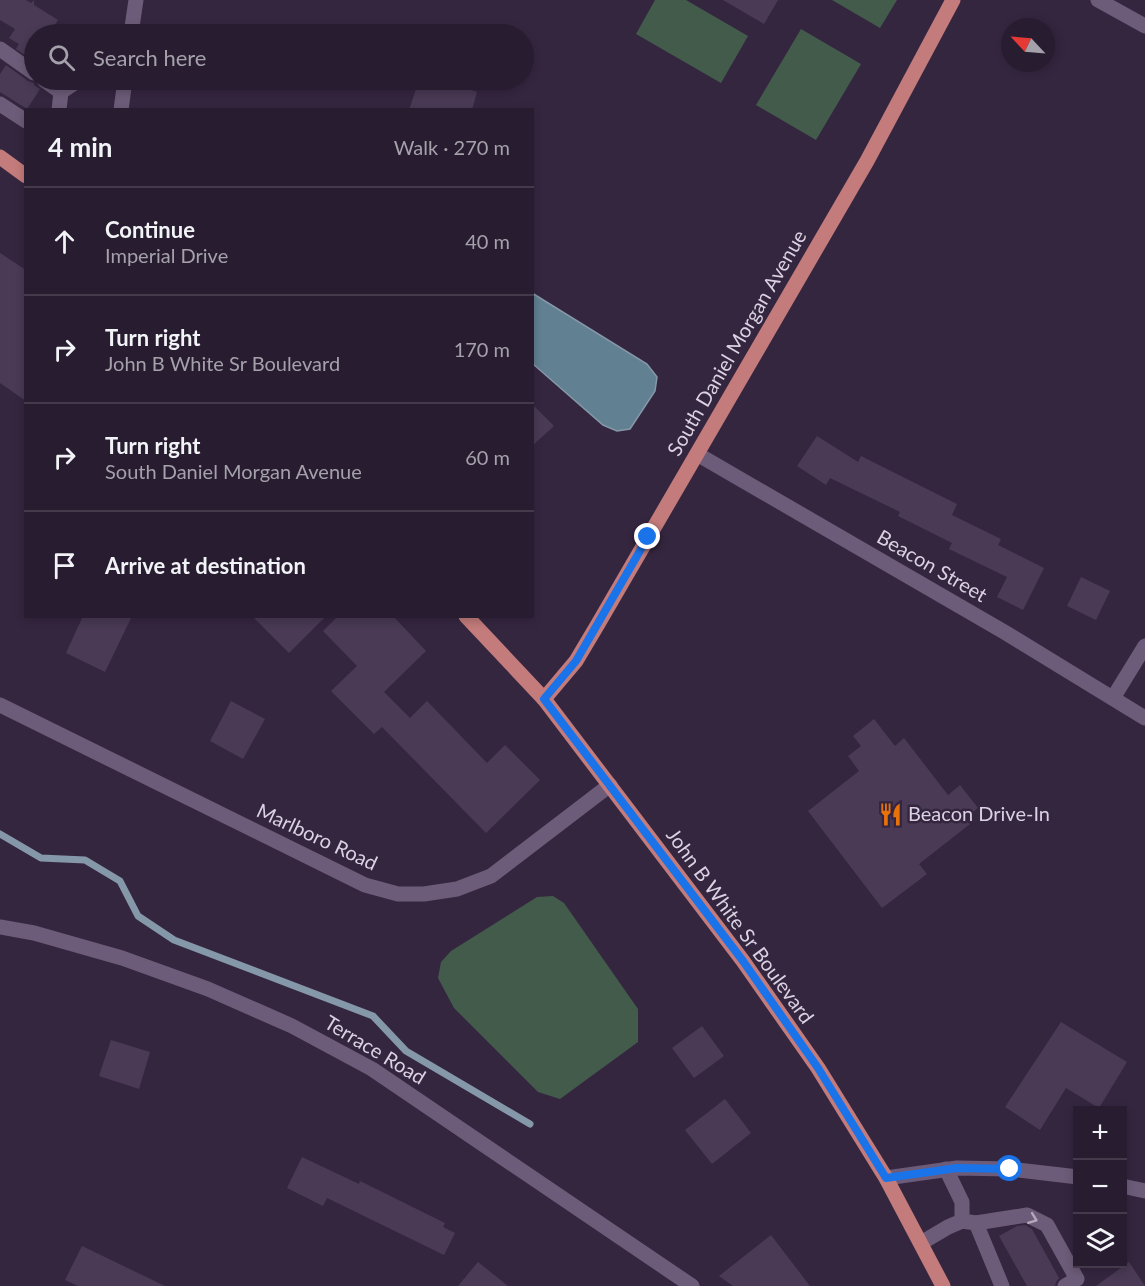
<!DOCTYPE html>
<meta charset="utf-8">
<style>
:root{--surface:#281c30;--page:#34293c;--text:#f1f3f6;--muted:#a5a1ab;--line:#443a4c}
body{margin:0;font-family:Lato,sans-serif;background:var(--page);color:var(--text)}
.controls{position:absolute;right:18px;bottom:18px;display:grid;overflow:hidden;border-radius:0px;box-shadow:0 3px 9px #0003}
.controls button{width:54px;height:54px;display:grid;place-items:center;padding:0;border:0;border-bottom:2px solid var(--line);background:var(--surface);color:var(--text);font:30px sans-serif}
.compass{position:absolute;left:1001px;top:18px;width:54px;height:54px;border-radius:50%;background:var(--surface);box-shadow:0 3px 9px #0003;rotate:296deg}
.stop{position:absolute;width:18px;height:18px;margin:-14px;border:4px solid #1a73e8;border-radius:50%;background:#fff}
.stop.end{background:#1a73e8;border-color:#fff;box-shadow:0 2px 6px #0008}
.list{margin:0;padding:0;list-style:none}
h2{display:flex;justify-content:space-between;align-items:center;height:78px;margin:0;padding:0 24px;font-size:26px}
h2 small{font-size:20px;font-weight:400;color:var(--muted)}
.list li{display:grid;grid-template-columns:39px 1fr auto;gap:18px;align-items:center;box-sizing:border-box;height:108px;padding:0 24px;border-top:2px solid var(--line)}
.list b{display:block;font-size:22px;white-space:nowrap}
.list p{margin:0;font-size:20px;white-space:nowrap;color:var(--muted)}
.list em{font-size:20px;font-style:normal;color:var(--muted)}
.icon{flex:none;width:33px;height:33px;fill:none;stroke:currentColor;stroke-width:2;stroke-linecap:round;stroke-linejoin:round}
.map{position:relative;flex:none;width:1145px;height:1286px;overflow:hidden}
.search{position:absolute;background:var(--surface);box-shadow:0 3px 9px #0003;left:24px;top:24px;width:510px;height:66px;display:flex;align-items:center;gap:15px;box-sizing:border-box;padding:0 21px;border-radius:33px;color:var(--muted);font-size:22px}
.panel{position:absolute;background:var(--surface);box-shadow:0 3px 9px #0003;left:24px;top:108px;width:510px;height:510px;border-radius:0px}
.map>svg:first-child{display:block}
</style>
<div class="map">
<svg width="1145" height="1286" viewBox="0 0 1145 1286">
<rect width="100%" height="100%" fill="#352640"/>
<g fill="#435b4b">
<polygon points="655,0 686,0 748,36 721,83 636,34"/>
<polygon points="832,0 897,0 880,28"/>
<polygon points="801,29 861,64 816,140 756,105"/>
<polygon points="553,896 564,903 638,1009 638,1042 560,1099 538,1092 454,1008 438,978 441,962 451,951 537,897"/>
</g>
<polygon fill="#618091" stroke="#8598a9" stroke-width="1.5" points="532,293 647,364 657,377 655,391 630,429 617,431 603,425 533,364"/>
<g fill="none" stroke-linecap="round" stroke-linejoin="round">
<polyline stroke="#8598a9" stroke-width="7" points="0,834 41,858 85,860 120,881 138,916 174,940 373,1016 406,1051 530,1124"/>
</g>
<g fill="#4a3a55">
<polygon points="0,0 26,0 31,3 34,0 34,5 58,20 49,34 34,34 34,61 16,49 19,44 9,38 15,29 0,20"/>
<polygon points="723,0 778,0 764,24"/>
<polygon points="6,65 28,81 34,83 34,85 40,89 27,109 0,92 0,74"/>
<polygon points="419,80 457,80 455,84 477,92 472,110 409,110"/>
<polygon points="0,253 26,270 26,401 0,383"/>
<polygon points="532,404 554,426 532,446"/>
<polygon points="817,436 858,462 861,456 957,504 952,515 1001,539 998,545 1044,568 1023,610 997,597 1007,577 949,549 952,543 898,516 900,512 830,478 826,485 797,466"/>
<polygon points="1081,577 1110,591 1096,620 1067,606"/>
<polygon points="83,616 132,616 105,672 66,653"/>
<polygon points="252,616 326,616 289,653"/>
<polygon points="338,616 393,616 426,651 384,692 410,718 427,701 487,763 505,745 540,780 486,833 382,727 374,734 331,691 357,666 323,631"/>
<polygon points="231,701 265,719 243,759 210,741"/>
<polygon points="874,719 895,746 904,738 948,795 960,785 978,808 965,818 970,824 919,864 927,874 882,908 808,811 859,771 848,756 861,746 853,736"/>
<polygon points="1061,1022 1127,1062 1099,1108 1066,1088 1040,1130 1005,1107"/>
<polygon points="702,1026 724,1056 694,1078 672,1048"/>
<polygon points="111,1040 150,1052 139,1089 99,1076"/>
<polygon points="725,1099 751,1133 712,1164 685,1130"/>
<polygon points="302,1157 359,1184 360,1181 445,1223 443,1227 455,1233 444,1255 327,1198 323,1206 287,1188"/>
<polygon points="1025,1225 1032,1229 1059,1278 1056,1282 1055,1286 1027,1286 999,1236 1017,1226"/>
<polygon points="771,1235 810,1286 733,1286 719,1276"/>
<polygon points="82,1246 165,1286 78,1286 65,1280"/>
<polygon points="478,1262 508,1286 458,1286"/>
<polygon points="1129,1262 1145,1286 1096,1286"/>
</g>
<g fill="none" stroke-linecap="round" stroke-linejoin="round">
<g stroke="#6d5c79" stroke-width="15">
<polyline points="1098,0 1145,26"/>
<polyline points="131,34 136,0"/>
<polyline points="0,49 34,73"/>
<polyline points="44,80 61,92 59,110"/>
<polyline points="61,92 79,80"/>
<polyline points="0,104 26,121"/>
<polyline points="121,110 125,80"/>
<polyline points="697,454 1006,633 1145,718"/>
<polyline points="1113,698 1145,646"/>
<polyline points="0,705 365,885 398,894 424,894 457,889 491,876 610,785"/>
<polyline points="0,927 34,933 122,958 208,989 292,1026 372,1069 692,1286"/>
<polyline points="946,1169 962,1202 962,1221 976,1223 1002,1286"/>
<polyline points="886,1178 957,1168 1010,1169 1078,1177"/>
<polyline points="1122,1186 1145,1191"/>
<polyline points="976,1223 1027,1215 1047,1225 1077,1279 1065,1286"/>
<polyline points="921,1243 948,1227 962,1221"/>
</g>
<g stroke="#c37b7b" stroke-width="15">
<polyline points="0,157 26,176"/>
<polyline points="466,616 544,699 743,961 818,1068 886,1178 943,1286"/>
<polyline points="544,699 576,661 598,624 867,161 953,0"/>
</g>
</g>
<defs><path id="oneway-chevron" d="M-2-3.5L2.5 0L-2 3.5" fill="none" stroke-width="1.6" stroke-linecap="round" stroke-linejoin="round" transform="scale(1.5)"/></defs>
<use stroke="#b4a8bd" href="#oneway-chevron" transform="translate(1033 1219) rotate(21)"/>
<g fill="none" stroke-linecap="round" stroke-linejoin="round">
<polyline stroke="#1a73e8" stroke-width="8" points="648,537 576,661 544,699 743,961 818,1068 886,1178 957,1168 1010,1169"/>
</g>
<defs>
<symbol id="restaurant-bare" viewBox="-9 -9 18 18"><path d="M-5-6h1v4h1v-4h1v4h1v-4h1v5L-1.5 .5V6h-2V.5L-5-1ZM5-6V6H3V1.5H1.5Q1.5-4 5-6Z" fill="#e8710a" stroke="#352640" stroke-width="2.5" paint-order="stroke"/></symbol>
</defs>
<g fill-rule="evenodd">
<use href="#restaurant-bare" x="874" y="798" width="33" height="33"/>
</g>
<g text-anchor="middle" stroke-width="5" stroke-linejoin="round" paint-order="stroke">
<g font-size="20" fill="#dad1e2" stroke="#352640">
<text transform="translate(737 343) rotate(-60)" y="7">South Daniel Morgan Avenue</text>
<text transform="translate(932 566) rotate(30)" y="7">Beacon Street</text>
<text transform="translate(317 837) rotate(25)" y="7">Marlboro Road</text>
<text transform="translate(740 926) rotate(54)" y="7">John B White Sr Boulevard</text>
<text transform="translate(375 1050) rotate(31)" y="7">Terrace Road</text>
</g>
<g font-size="20" fill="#dad1e2" stroke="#352640" text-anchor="start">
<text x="908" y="821">Beacon Drive-In</text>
</g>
</g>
</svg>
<div class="controls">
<button>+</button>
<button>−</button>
<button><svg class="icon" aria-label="layers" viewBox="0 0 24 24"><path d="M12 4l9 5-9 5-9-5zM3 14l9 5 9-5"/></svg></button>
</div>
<svg class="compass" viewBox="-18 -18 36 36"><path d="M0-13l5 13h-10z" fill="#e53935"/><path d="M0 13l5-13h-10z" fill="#a5a1ab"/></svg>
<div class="stop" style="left:1010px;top:1169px"></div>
<div class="stop end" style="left:648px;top:537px"></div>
<div class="search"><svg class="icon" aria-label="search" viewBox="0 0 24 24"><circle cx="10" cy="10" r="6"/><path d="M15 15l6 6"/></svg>Search here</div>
<section class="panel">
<h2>4 min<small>Walk · 270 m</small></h2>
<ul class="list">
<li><svg class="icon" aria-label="ahead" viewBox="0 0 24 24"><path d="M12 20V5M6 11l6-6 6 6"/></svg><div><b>Continue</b><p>Imperial Drive</p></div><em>40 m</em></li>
<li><svg class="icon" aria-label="right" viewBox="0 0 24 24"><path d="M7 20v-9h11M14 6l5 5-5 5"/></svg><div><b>Turn right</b><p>John B White Sr Boulevard</p></div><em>170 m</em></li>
<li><svg class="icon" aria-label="right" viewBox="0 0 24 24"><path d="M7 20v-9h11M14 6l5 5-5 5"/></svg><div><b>Turn right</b><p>South Daniel Morgan Avenue</p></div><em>60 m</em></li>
<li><svg class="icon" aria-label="arrive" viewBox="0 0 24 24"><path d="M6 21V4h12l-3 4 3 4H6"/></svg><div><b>Arrive at destination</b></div></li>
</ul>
</section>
</div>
